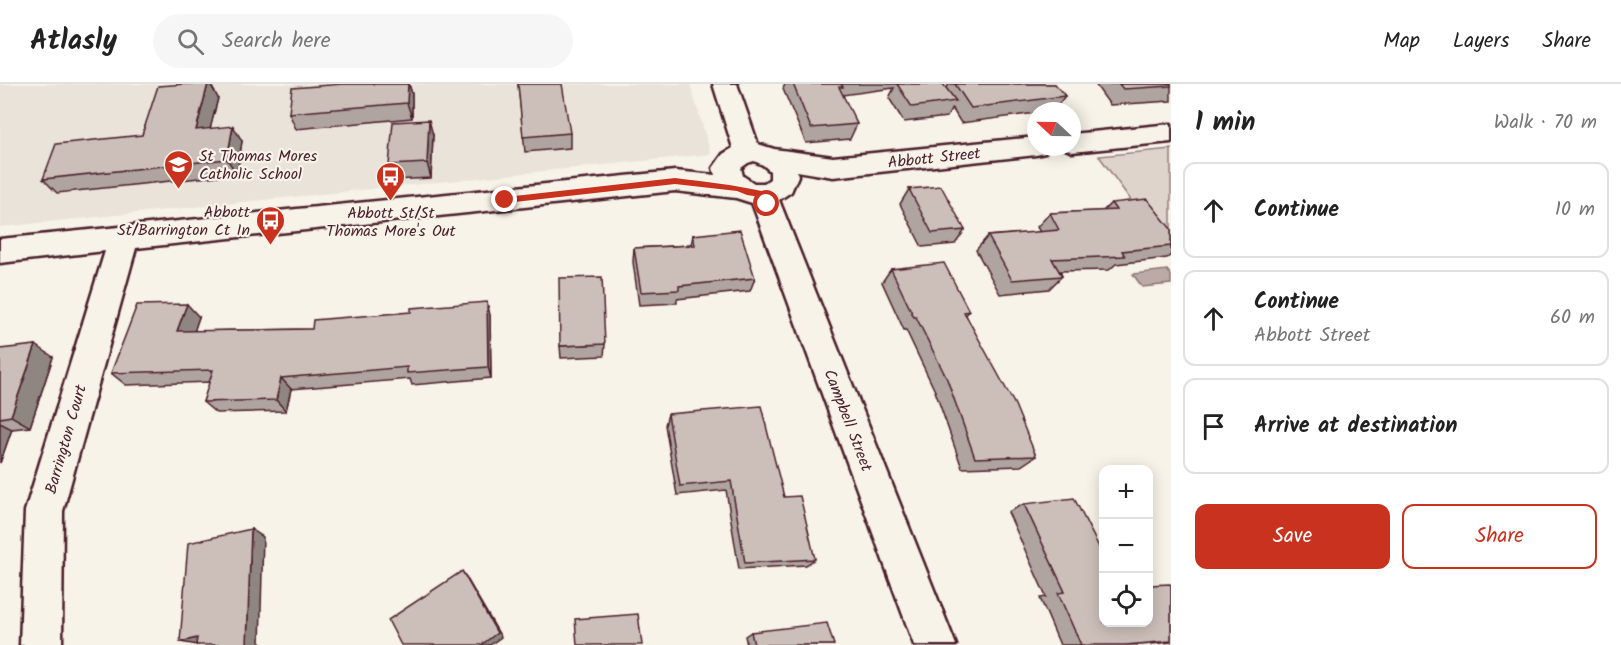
<!DOCTYPE html>
<meta charset="utf-8">
<style>
:root{--surface:#fff;--page:#f6f6f6;--text:#222;--muted:#767676;--line:#e0e0e0;--accent:#c8321e}
body{margin:0;font-family:Kalam,sans-serif;background:var(--page);color:var(--text)}
.controls{position:absolute;right:18px;bottom:18px;display:grid;overflow:hidden;border-radius:12px;box-shadow:0 3px 15px #0003}
.controls button{width:54px;height:54px;display:grid;place-items:center;padding:0;border:0;border-bottom:2px solid var(--line);background:var(--surface);color:var(--text);font:30px sans-serif}
.compass{position:absolute;left:1027px;top:18px;width:54px;height:54px;border-radius:50%;background:var(--surface);box-shadow:0 3px 15px #0003;rotate:292deg}
.stop{position:absolute;width:18px;height:18px;margin:-14px;border:4px solid #c8321e;border-radius:50%;background:#fff}
.stop.end{background:#c8321e;border-color:#fff;box-shadow:0 2px 6px #0008}
.list{margin:0;padding:0;list-style:none}
h2{display:flex;justify-content:space-between;align-items:center;height:78px;margin:0;padding:0 24px;font-size:26px}
h2 small{font-size:20px;font-weight:400;color:var(--muted)}
.list li{display:grid;grid-template-columns:39px 1fr auto;gap:18px;align-items:center;box-sizing:border-box;height:96px;margin:0 12px 12px;padding:0 12px;border:2px solid var(--line);border-radius:12px}
.list b{display:block;font-size:22px;white-space:nowrap}
.list p{margin:0;font-size:20px;white-space:nowrap;color:var(--muted)}
.list em{font-size:20px;font-style:normal;color:var(--muted)}
.actions{display:flex;gap:12px;padding:18px 24px}
.actions a{flex:1;padding:14px 0;border:2px solid var(--accent);border-radius:12px;text-align:center;font-size:21px;color:var(--accent)}
.actions .main{background:var(--accent);color:#fff}
.icon{flex:none;width:33px;height:33px;fill:none;stroke:currentColor;stroke-width:2;stroke-linecap:round;stroke-linejoin:round}
.map{position:relative;flex:none;width:1171px;height:561px;overflow:hidden}
header{display:flex;align-items:center;gap:36px;box-sizing:border-box;height:84px;padding:0 30px;background:var(--surface);border-bottom:2px solid var(--line)}
header strong{font-size:28px}
nav{display:flex;gap:33px;margin-inline-start:auto;font-size:21px}
.search{width:420px;height:54px;background:var(--page);display:flex;align-items:center;gap:15px;box-sizing:border-box;padding:0 21px;border-radius:33px;color:var(--muted);font-size:22px}
main{display:flex}
aside{flex:1;background:var(--surface)}
.map>svg:first-child{display:block}
</style>
<header>
<strong>Atlasly</strong>
<div class="search"><svg class="icon" aria-label="search" viewBox="0 0 24 24"><circle cx="10" cy="10" r="6"/><path d="M15 15l6 6"/></svg>Search here</div>
<nav><a>Map</a><a>Layers</a><a>Share</a></nav>
</header>
<main>
<div class="map">
<svg width="1171" height="561" viewBox="0 0 1171 561">
<rect width="100%" height="100%" fill="#f7f3e8"/>
<filter id="ink" filterUnits="userSpaceOnUse"><feTurbulence type="fractalNoise" baseFrequency=".0167" numOctaves="2"/><feDisplacementMap in="SourceGraphic" scale="12" xChannelSelector="R" yChannelSelector="G"/><feConvolveMatrix kernelMatrix="1 2 1 2 8 2 1 2 1" color-interpolation-filters="sRGB"/></filter>
<g filter="url(#ink)">
<polygon fill="#eae3da" points="0,0 690,0 711,70 0,143"/>
<polygon fill="#ded4cc" stroke="#947a7c" stroke-width="1.5" points="1171,65 1171,172 1099,72"/>
<polygon fill="#bcaaa7" stroke="#8e7275" stroke-width="1.5" points="1167,186 1171,191 1171,200 1142,203 1133,190"/>
<g fill="none" stroke-linecap="round" stroke-linejoin="round">
<defs>
<g id="minor">
<path d="M713,0H737L758,60L774,65L833,73L1036,53V63H1049L1045,69L1036,71L833,93L797,87L798,92L791,108L779,116L956,561H914L752,119L736,114L675,107L136,164L63,427L62,561H20L25,427L105,167L0,179V155L675,87L715,91L713,84L723,70L733,64ZM754,77L763,81L770,87V95L764,99H754L743,92L741,84L748,79Z"/>
<polygon points="1171,40 1171,58 1072,68 1061,63 1072,63 1072,50"/>
</g>
</defs>
<use href="#minor" stroke="#4a1f2b" stroke-width="5"/>
<use href="#minor" fill="#f7f3e8" fill-rule="evenodd"/>
</g>
<g fill="#afa49f" stroke="#4a1f2b" stroke-width="1.5">
<polygon points="185,0 210,0 218,14 210,44 242,57 237,90 57,109 43,95 142,51"/>
<polygon points="343,0 409,0 412,10 412,34 296,45 289,29"/>
<polygon points="518,0 570,49 570,64 525,68"/>
<polygon points="785,0 943,0 946,5 949,0 1055,0 1065,12 1053,27 1036,27 1036,29 961,39 952,24 947,33 904,38 889,14 894,4 842,11 857,40 850,55 806,59 783,5"/>
<polygon points="1095,0 1171,0 1171,17 1110,21"/>
<polygon points="433,51 431,94 394,96 389,81"/>
<polygon points="909,105 965,146 955,160 922,163 900,120"/>
<polygon points="1111,119 1171,145 1171,171 1167,174 1116,180 1109,186 1060,187 1062,192 1049,205 1000,210 976,166 988,152 1040,148 1037,143 1050,129 1103,127"/>
<polygon points="693,151 755,194 750,207 677,215 677,219 639,221 633,178 634,164 691,161"/>
<polygon points="891,185 969,227 966,231 1036,372 1021,382 962,384 935,307 906,246 904,246 882,198"/>
<polygon points="490,231 491,294 412,301 410,295 291,305 286,327 216,329 203,318 210,298 126,301 111,289 199,233 194,247 312,245"/>
<polygon points="605,260 604,272 561,274 560,262"/>
<polygon points="0,265 53,273 30,343 12,345 0,379"/>
<polygon points="668,330 784,413 815,475 806,481 739,485 726,406 677,411 665,341"/>
<polygon points="1024,420 1104,538 1171,501 1171,558 1142,561 1060,561 1040,514 1046,513 1008,428"/>
<polygon points="751,548 834,561 747,561 745,552"/>
</g>
<g fill="#8f8682" stroke="#4a1f2b" stroke-width="1.5">
<polygon points="208,0 210,0 218,14 206,61 196,46"/>
<polygon points="408,0 409,0 412,10 412,34 407,19"/>
<polygon points="429,36 433,51 431,94 427,79"/>
<polygon points="233,42 242,57 237,90 227,75"/>
<polygon points="487,218 490,231 491,294 488,283"/>
<polygon points="187,220 199,233 190,260 177,247"/>
<polygon points="36,261 53,273 30,343 11,332"/>
<polygon points="281,294 291,305 286,327 276,316"/>
<polygon points="0,339 12,345 0,379"/>
<polygon points="251,445 263,453 260,561 247,561"/>
<polygon points="462,487 466,493 501,553 490,561 481,561"/>
<polygon points="197,554 198,561 180,558"/>
</g>
<g fill="#ccbfb9" stroke="#4a1f2b" stroke-width="1.5">
<polygon points="185,0 208,0 196,46 233,42 227,75 43,95 56,60 142,51 158,2"/>
<polygon points="343,0 408,0 407,19 289,29 292,4"/>
<polygon points="518,0 562,0 570,49 523,53"/>
<polygon points="793,0 841,0 843,3 839,3 857,40 811,44"/>
<polygon points="897,0 943,0 956,17 912,23"/>
<polygon points="955,0 1055,0 1065,12 971,24"/>
<polygon points="1119,0 1171,0 1171,2 1123,5"/>
<polygon points="429,36 427,79 389,81 393,38"/>
<polygon points="941,102 965,146 932,149 909,105"/>
<polygon points="1147,115 1171,145 1171,162 1122,167 1125,172 1052,175 1062,192 1012,196 988,152 1059,146 1050,129 1116,126 1111,119"/>
<polygon points="740,146 755,194 679,202 679,206 641,208 634,164 695,161 693,151"/>
<polygon points="944,179 969,227 964,228 1015,321 1036,372 975,374 947,295 916,233 914,233 891,185"/>
<polygon points="602,193 605,260 560,262 559,194"/>
<polygon points="487,218 488,283 407,289 407,283 281,294 276,316 203,318 213,286 111,289 137,221 187,220 177,247 312,245 313,236 411,228 411,224"/>
<polygon points="36,261 11,332 0,334 0,265"/>
<polygon points="761,322 784,413 800,412 815,475 745,479 731,397 680,402 668,330"/>
<polygon points="1074,414 1104,473 1104,538 1149,538 1149,501 1170,500 1171,501 1171,557 1126,561 1081,561 1058,509 1065,508 1024,420"/>
<polygon points="251,445 247,561 196,561 197,554 180,558 188,459"/>
<polygon points="462,487 497,549 481,561 401,561 388,536"/>
<polygon points="638,530 642,561 577,561 575,535"/>
<polygon points="827,539 834,561 754,561 751,548"/>
</g>
</g>
<path fill="#c8321e" d="M675,94C706,98 736,101 766,108L771,120L764,122L760,113L747,111L737,107L675,100L505,119L500,116L505,113Z"/>
<defs>
<symbol id="school-pin" viewBox="-11 -11 22 30"><path d="M0 17L-7.5 6A9.5 9.5 0 1 1 7.5 6Z" fill="#c8321e" stroke="#f7f3e8"/><path d="M0-5L7-2L0 1L-7-2ZM-4 1L0 2.5L4 1V4Q0 6-4 4Z" fill="#fff"/></symbol>
<symbol id="bus-pin" viewBox="-11 -11 22 30"><path d="M0 17L-7.5 6A9.5 9.5 0 1 1 7.5 6Z" fill="#c8321e" stroke="#f7f3e8"/><path d="M-5-6H5V4H4V6H2V4H-2V6H-4V4H-5ZM-3.5-4V0h7V-4ZM-3.5 1.2v1.5H-2V1.2ZM2 1.2v1.5H3.5V1.2Z" fill="#fff"/></symbol>
</defs>
<g fill-rule="evenodd">
<use href="#school-pin" x="162" y="64" width="33" height="45"/>
<use href="#bus-pin" x="374" y="76" width="33" height="45"/>
<use href="#bus-pin" x="254" y="120" width="33" height="45"/>
</g>
<g text-anchor="middle" stroke-width="4.5" stroke-linejoin="round" paint-order="stroke">
<g font-size="16" fill="#4a1f2b" stroke="#f7f3e8" text-anchor="start">
<text x="199" y="77">St Thomas Mores<tspan x="199" dy="18">Catholic School</tspan></text>
<text x="250" y="133" text-anchor="end">Abbott<tspan x="250" dy="18">St/Barrington Ct In</tspan></text>
<text x="391" y="134" text-anchor="middle">Abbott St/St<tspan x="391" dy="18">Thomas More's Out</tspan></text>
</g>
<g font-size="16" fill="#4a1f2b" stroke="#f7f3e8">
<text transform="translate(934 73) rotate(-6)" y="6">Abbott Street</text>
<text transform="translate(849 336) rotate(69)" y="6">Campbell Street</text>
<text transform="translate(65 355) rotate(-74)" y="6">Barrington Court</text>
</g>
</g>
</svg>
<div class="controls">
<button>+</button>
<button>−</button>
<button><svg class="icon" aria-label="locate" viewBox="0 0 24 24"><circle cx="12" cy="12" r="6"/><path d="M12 2v4M12 18v4M2 12h4M18 12h4"/></svg></button>
</div>
<svg class="compass" viewBox="-18 -18 36 36"><path d="M0-13l5 13h-10z" fill="#e53935"/><path d="M0 13l5-13h-10z" fill="#767676"/></svg>
<div class="stop" style="left:767px;top:120px"></div>
<div class="stop end" style="left:505px;top:116px"></div>
</div>
<aside>
<h2>1 min<small>Walk · 70 m</small></h2>
<ul class="list">
<li><svg class="icon" aria-label="ahead" viewBox="0 0 24 24"><path d="M12 20V5M6 11l6-6 6 6"/></svg><div><b>Continue</b></div><em>10 m</em></li>
<li><svg class="icon" aria-label="ahead" viewBox="0 0 24 24"><path d="M12 20V5M6 11l6-6 6 6"/></svg><div><b>Continue</b><p>Abbott Street</p></div><em>60 m</em></li>
<li><svg class="icon" aria-label="arrive" viewBox="0 0 24 24"><path d="M6 21V4h12l-3 4 3 4H6"/></svg><div><b>Arrive at destination</b></div></li>
</ul>
<div class="actions"><a class="main">Save</a><a>Share</a></div>
</aside>
</main>
